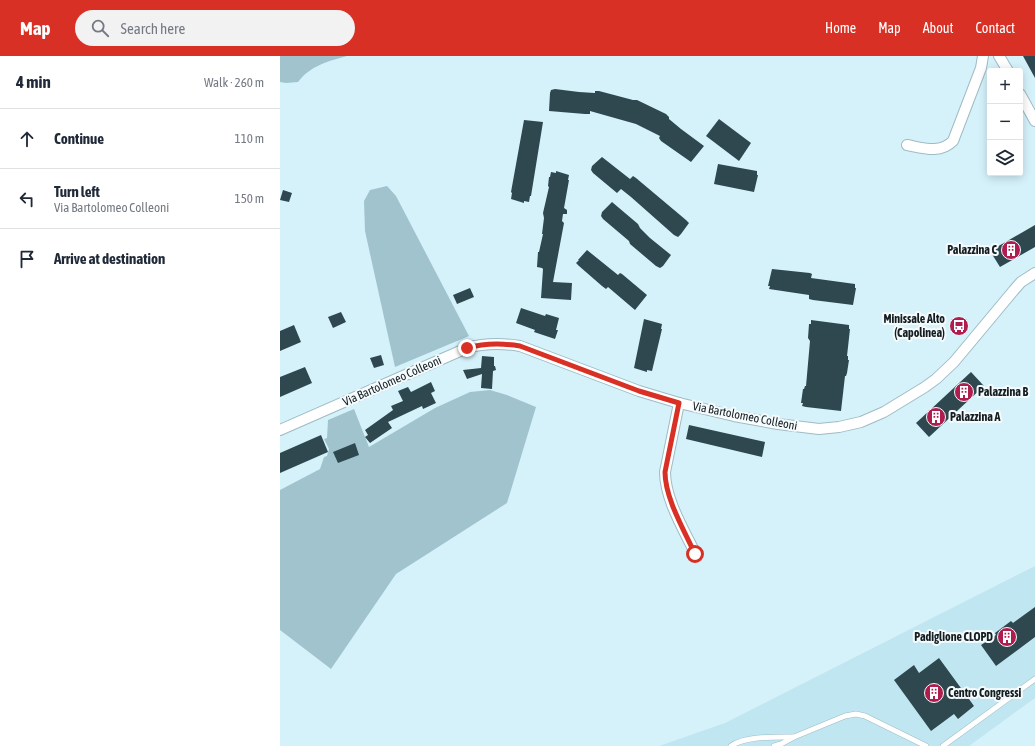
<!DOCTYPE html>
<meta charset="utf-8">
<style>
:root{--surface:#fff;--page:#f2f2f3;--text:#1f2937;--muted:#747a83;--line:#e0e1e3;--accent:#d93025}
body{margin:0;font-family:"Asap Condensed",sans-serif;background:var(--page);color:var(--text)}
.controls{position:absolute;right:12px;top:12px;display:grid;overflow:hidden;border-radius:4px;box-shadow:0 2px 10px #0003}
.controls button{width:36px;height:36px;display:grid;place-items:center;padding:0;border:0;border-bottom:1px solid var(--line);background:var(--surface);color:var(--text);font:20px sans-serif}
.stop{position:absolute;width:12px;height:12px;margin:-9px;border:3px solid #d93025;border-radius:50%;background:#fff}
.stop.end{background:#d93025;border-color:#fff;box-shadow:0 1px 4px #0008}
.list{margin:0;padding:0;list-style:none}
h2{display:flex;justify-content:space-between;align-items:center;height:52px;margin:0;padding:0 16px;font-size:17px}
h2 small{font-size:13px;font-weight:400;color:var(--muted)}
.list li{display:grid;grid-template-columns:26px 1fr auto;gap:12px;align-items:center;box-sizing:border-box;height:60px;padding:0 16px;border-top:1px solid var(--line)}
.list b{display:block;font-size:15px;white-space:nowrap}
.list p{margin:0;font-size:13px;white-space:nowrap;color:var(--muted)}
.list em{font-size:13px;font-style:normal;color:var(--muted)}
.icon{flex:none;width:22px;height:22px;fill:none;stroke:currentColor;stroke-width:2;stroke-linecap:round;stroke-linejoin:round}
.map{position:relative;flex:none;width:755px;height:690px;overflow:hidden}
header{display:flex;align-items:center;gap:24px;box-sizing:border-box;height:56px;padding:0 20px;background:var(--accent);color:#fff}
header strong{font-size:19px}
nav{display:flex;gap:22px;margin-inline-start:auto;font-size:14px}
.search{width:280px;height:36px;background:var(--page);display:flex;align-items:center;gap:10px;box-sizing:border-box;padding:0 14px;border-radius:22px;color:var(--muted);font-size:15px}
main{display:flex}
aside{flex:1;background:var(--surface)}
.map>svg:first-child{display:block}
</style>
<header>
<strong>Map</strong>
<div class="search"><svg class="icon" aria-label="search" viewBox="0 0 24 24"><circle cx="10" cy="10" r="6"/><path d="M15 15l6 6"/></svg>Search here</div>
<nav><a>Home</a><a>Map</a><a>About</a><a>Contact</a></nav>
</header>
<main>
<aside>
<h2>4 min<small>Walk · 260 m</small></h2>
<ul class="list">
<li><svg class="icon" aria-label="ahead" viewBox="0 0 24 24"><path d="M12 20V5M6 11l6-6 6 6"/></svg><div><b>Continue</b></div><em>110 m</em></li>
<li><svg class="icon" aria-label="left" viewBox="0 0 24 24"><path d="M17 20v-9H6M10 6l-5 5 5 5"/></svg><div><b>Turn left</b><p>Via Bartolomeo Colleoni</p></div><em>150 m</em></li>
<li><svg class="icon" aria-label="arrive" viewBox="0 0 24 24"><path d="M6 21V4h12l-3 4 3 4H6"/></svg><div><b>Arrive at destination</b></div></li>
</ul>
</aside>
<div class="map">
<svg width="755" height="690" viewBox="0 0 755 690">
<rect width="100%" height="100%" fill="#d5f2fb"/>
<polygon fill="#c0e6f2" points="755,510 755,642 689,690 379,690 445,667"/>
<g fill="#a1c3cd">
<path d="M0,0H67C48,5 30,10 18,26L6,27L0,26Z"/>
<polygon points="107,130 116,140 189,280 115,311 85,175 84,145 90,134"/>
<polygon points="210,334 227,339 256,351 227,447 116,518 51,613 0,574 0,434 40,413 44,401 47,400 49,393 44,383 47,382 48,364 74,353 89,391 155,352 190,336"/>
</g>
<g fill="#2f484f">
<polygon points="743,0 755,0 755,22"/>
<polygon points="275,33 299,36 315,37 315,35 319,35 353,44 357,44 386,58 389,61 389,63 401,73 424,90 411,106 381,85 379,82 380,80 356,68 310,55 310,58 305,58 269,55 270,37 271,34"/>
<polygon points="439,63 471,87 459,105 426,80"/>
<polygon points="244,64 263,66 251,140 250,140 249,146 244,145 244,147 231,143 232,137 231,136"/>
<polygon points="322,101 350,123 353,120 356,122 406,164 409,167 401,178 398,181 394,179 351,141 341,133 337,137 313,117 311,114 312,110"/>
<polygon points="438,108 477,115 477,119 478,119 474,136 434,128"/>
<polygon points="276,115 289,119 288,124 289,124 284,152 287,154 287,158 283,158 282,165 284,167 273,226 292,227 291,244 261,242 263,213 262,212 257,211 258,196 259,196 263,178 262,178 264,162 263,157 269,131 268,130 269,121 270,121 271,116 276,117"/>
<polygon points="3,134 12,137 9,146 0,144"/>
<polygon points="332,146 358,168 360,172 370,182 391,199 383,210 380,212 376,210 350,188 349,185 323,163 321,160 322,156"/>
<polygon points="755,169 755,191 720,211 710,195"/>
<polygon points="307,194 338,219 340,217 342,218 367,239 355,254 328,231 326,233 322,230 299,210 296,207 299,204 298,204"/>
<polygon points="492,213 530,217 532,218 531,222 575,228 575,232 576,232 573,249 533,244 529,243 529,239 489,233 490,230 488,230"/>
<polygon points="190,232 194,241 177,248 173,239"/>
<polygon points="241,252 265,260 266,258 279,262 276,274 278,274 275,283 254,276 255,274 236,267"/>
<polygon points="61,256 66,266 53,272 48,261"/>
<polygon points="364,263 382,268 381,273 382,273 372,315 367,314 367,316 354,312"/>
<polygon points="531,264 569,269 569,273 570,273 567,300 568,300 568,304 569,304 567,317 566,320 565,320 561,355 526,351 522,350 523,347 521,347 523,333 524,333 525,330 526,330 530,285 528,282 529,268 531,268"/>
<polygon points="14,269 21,286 0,295 0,275"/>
<polygon points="101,299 104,309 94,312 90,302"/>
<polygon points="202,300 214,301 214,310 215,310 216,314 213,315 212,333 201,332 202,318 187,323 183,314 201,312"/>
<polygon points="25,311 32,327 0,341 0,321"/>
<polygon points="691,316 704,330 649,381 636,367"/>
<polygon points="151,326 155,335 151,337 156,347 143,353 142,350 108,366 112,372 90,387 85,381 88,379 85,374 113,354 111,350 123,345 118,335 128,331 131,336"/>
<polygon points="409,369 485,386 482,401 406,383"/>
<polygon points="41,379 48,396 0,417 0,397"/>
<polygon points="75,387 79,399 58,407 53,396"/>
<polygon points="755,551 755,581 716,610 701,589 716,579 715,577 731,565 733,567"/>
<polygon points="659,602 694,650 678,663 674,658 651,675 614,624 634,609 639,617"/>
</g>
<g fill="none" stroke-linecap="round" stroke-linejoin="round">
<defs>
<g id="lane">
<path d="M451,690C465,680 495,681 513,681"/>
<polyline points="494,690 501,688 514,681 565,660 576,658 585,660 646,690"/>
<polyline points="663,690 755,623"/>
</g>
<g id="street">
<polyline points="719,0 728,15"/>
<polyline points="740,38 755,65"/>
<path d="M627,89C643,92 660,98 673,85L701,12L703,0"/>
<path d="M399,347L385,416C385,443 404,474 415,497"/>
<path d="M0,374L187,292C205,287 221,287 240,290L359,335L399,347L454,360L498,368L539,373L559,371L581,366L604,356L645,331L656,323L674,306L734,234L741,226L755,217"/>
</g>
</defs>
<use href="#lane" stroke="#9fbbc4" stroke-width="6"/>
<use href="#street" stroke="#9fbbc4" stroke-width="12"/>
<use href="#lane" stroke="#fff" stroke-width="5"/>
<use href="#street" stroke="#fff" stroke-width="10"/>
</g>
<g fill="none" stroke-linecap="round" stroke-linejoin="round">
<path stroke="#d93025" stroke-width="5" d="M187,292C205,287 221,287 240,290L359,335L399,347L385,416C385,442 404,474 415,498"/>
</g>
<defs>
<symbol id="building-disc" viewBox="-11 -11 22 22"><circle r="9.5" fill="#ae1d4e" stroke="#f5fbfd"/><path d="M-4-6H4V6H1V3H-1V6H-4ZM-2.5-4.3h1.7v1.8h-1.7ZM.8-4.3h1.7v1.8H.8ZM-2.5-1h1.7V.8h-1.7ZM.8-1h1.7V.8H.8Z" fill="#fff"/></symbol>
<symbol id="bus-disc" viewBox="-11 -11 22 22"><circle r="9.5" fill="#ae1d4e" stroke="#f5fbfd"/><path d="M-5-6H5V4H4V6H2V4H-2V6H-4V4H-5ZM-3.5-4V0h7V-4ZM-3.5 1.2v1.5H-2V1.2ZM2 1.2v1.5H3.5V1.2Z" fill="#fff"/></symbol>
</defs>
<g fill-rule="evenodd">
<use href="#building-disc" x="720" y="183" width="22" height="22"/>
<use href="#bus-disc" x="668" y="259" width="22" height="22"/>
<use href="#building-disc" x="673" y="325" width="22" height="22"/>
<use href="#building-disc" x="645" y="350" width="22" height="22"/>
<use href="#building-disc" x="716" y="570" width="22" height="22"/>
<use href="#building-disc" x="643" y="626" width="22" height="22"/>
</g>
<g text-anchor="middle" stroke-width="4" stroke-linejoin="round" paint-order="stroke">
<g font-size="12" font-weight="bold" fill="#141e22" stroke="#f5fbfd" text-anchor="end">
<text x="717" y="198">Palazzina C</text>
<text x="665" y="267">Minissale Alto<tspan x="665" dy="14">(Capolinea)</tspan></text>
<text x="698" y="340" text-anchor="start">Palazzina B</text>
<text x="670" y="365" text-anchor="start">Palazzina A</text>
<text x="713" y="585">Padiglione CLOPD</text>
<text x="668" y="641" text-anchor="start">Centro Congressi</text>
</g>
<g font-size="12" fill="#141e22" stroke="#f5fbfd">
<text transform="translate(112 325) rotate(-24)" y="4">Via Bartolomeo Colleoni</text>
<text transform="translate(465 360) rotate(11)" y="4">Via Bartolomeo Colleoni</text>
</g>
</g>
</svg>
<div class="controls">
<button>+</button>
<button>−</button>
<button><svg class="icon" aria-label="layers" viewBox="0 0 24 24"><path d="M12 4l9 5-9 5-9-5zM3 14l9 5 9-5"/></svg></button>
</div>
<div class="stop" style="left:415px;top:498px"></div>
<div class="stop end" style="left:187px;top:292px"></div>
</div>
</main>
